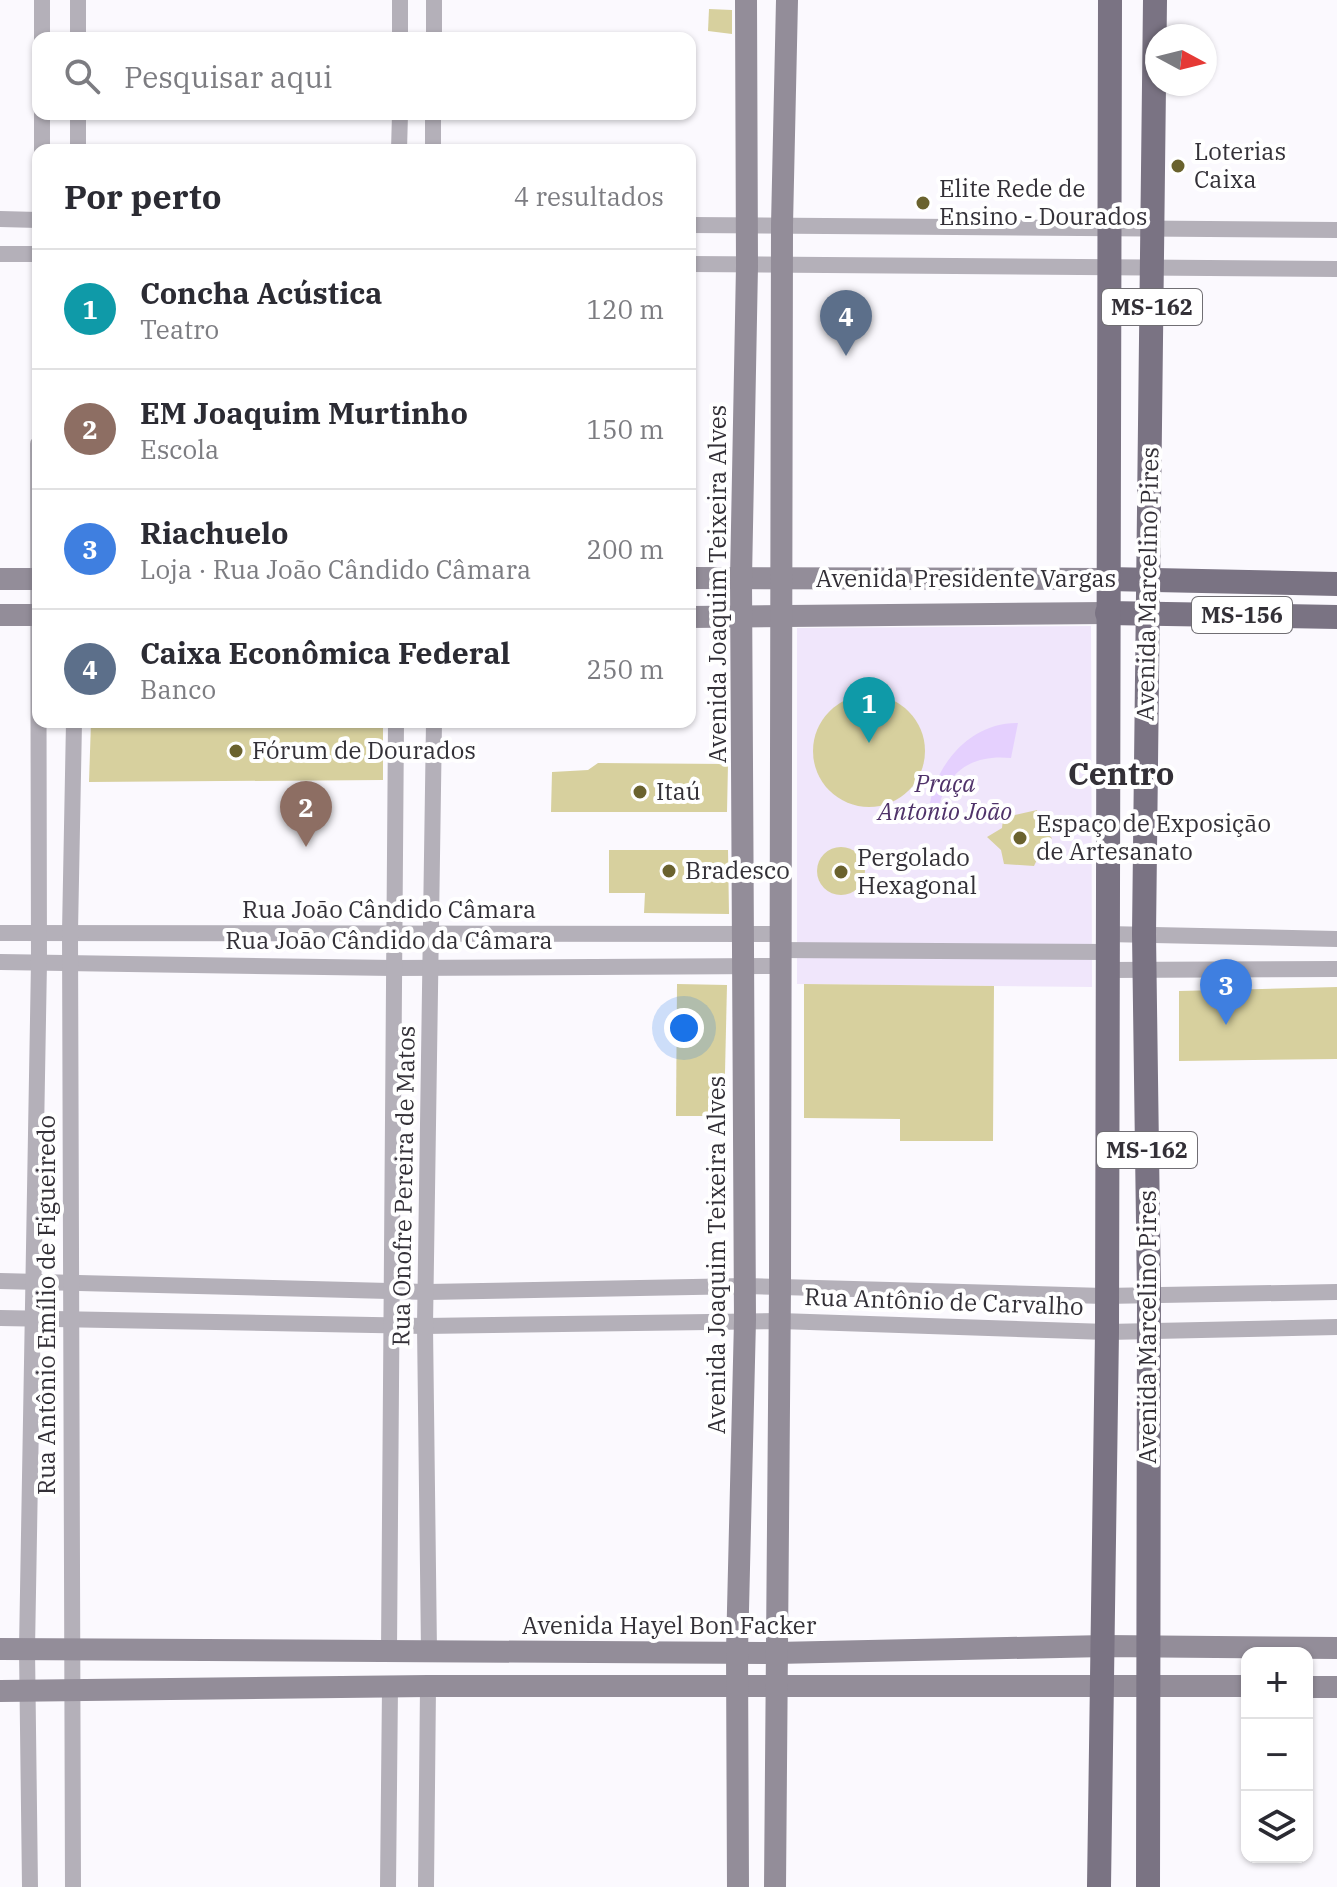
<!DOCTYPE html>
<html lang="pt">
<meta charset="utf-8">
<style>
:root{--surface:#fff;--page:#f2f2f3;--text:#2b2b33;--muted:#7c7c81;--line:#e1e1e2;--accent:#db2777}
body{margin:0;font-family:"IBM Plex Serif",serif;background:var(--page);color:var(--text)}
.controls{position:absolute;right:24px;bottom:24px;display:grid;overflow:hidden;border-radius:16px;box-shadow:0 2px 6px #0004}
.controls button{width:72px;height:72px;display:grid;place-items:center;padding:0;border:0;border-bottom:2px solid var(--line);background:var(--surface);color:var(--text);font:40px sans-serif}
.compass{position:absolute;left:1145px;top:24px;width:72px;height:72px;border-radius:50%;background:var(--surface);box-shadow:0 2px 6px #0004;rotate:97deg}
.you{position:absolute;left:684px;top:1028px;width:28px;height:28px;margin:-20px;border:6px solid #fff;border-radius:50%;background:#1a73e8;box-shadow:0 0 0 12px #1a73e833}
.badge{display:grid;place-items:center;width:52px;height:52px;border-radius:50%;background:var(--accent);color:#fff;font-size:26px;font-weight:700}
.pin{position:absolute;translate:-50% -66px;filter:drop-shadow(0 2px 4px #0008)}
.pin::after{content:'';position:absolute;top:42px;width:28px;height:24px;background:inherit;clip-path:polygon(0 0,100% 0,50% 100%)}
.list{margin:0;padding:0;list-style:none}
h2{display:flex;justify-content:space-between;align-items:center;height:104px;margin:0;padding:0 32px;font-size:34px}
h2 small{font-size:26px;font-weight:400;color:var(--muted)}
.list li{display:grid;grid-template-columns:52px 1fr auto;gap:24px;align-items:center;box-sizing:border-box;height:120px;padding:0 32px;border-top:2px solid var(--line)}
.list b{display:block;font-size:30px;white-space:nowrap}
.list p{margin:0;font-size:26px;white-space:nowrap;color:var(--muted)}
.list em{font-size:26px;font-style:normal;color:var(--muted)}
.icon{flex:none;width:44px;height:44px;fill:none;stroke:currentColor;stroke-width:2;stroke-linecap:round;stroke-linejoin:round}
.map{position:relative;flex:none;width:1337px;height:1887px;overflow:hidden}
.search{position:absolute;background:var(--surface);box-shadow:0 2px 6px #0004;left:32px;top:32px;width:664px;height:88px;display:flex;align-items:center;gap:20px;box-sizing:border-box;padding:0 28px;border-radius:16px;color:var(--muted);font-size:30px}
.panel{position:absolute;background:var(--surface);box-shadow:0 2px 6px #0004;left:32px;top:144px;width:664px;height:584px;border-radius:16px}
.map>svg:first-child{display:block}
</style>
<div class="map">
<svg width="1337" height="1887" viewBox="0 0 1337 1887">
<rect width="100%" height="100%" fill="#fbf9fe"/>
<polygon fill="#f0e6fb" points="1091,626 1092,987 797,984 797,628"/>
<path fill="#e5d0fe" d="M1018,723L1011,758C971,754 946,772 938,811H929C933,766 970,722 1018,723Z"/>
<g fill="#d7d09e">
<polygon points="709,9 732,10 732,34 708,31"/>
<circle cx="869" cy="751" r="56"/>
<polygon points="91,722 383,722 383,780 89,782"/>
<polygon points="598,763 728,764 727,812 551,812 552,772 588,770"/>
<polygon points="1004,809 1015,815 1037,810 1039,826 1052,838 1043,847 1034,866 1004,864 1001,850 987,837 1002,828"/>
<circle cx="841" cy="871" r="24"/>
<polygon points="609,850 728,850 729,914 644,913 645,893 609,893"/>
<polygon points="677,984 727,985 724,1116 676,1116"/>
<polygon points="804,984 994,986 993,1141 900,1141 900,1119 804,1118"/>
<polygon points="1337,987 1337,1059 1179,1061 1179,991"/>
</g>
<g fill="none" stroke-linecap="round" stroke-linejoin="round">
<g stroke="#b4b0b9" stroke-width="16">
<polyline points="42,0 42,38"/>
<polyline points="78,38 78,0"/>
<polyline points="400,38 400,0"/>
<polyline points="434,38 434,0"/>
<polyline points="42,114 42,150"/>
<polyline points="78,150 78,114"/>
<polyline points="399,150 400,114"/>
<polyline points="433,150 433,114"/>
<polyline points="0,219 38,220"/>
<polyline points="690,225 1337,230"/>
<polyline points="0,254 38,254"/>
<polyline points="690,264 1337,269"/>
<polyline points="0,933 778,934"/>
<polyline points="1106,934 1337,939"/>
<polyline points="778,950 1106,952"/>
<polyline points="0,962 393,968 778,966"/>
<polyline points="1106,970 1337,969"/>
<polyline points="0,1281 427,1292 745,1286 1104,1296 1337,1292"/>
<polyline points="0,1318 425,1326 780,1321 1107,1332 1337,1327"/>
<polyline points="389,1651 396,722"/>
<polyline points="429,1651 425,1326 434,722"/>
<polyline points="30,1887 27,1649 39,962 38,444"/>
<polyline points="73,1887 70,932 74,722"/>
<polyline points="388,1887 390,1687"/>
<polyline points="426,1887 428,1686"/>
</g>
<g stroke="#938d99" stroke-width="22">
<polyline points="690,578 1108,579"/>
<polyline points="0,579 38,579"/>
<polyline points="0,615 38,615"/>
<polyline points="690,617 1107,613"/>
<polyline points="0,1649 776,1653 1104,1646 1337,1648"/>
<polyline points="1307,1687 1337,1687"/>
<polyline points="0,1691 428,1686 1247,1686"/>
<polyline points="738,1887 737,1651 745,1320 741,579 747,266 746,0"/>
<polyline points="775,1887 780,1286 782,225 787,0"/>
</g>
<g stroke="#7a7383" stroke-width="24">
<polyline points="1108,579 1337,584"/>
<polyline points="1107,613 1337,617"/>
<polyline points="1099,1887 1107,1332 1110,0"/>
<polyline points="1148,1887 1149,1294 1144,934 1155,0"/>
</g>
</g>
<g fill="#6a622e" stroke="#fff" stroke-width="3">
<circle cx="1178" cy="166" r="8"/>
<circle cx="923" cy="203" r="8"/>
<circle cx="236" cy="751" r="8"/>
<circle cx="640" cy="792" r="8"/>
<circle cx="1020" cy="838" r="8"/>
<circle cx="669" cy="871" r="8"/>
<circle cx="841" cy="872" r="8"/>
</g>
<g text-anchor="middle" stroke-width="8" stroke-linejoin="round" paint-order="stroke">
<g fill="#fff" stroke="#706e73" stroke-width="2">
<rect x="1102" y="289" width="100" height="36" rx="6"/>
<rect x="1192" y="597" width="100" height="36" rx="6"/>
<rect x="1097" y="1132" width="100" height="36" rx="6"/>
</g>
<g font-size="22" font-weight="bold" fill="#333037">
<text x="1152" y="315">MS-162</text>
<text x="1242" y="623">MS-156</text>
<text x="1147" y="1158">MS-162</text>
</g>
<g font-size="24" fill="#333037" stroke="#fff" text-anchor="start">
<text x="1194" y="160">Loterias<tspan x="1194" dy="28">Caixa</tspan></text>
<text x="939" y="197">Elite Rede de<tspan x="939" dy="28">Ensino - Dourados</tspan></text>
<text x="252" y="759">Fórum de Dourados</text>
<text x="656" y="800">Itaú</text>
<text x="1036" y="832">Espaço de Exposição<tspan x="1036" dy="28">de Artesanato</tspan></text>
<text x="857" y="866">Pergolado<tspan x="857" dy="28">Hexagonal</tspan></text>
<text x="685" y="879">Bradesco</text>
</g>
<g font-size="24" fill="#333037" stroke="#fff">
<text x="966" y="587">Avenida Presidente Vargas</text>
<text transform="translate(718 584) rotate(-90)" y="8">Avenida Joaquim Teixeira Alves</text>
<text transform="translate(1148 584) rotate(-89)" y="8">Avenida Marcelino Pires</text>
<text x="389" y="918">Rua João Cândido Câmara</text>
<text x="389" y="949">Rua João Cândido da Câmara</text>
<text transform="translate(404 1186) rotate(-89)" y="8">Rua Onofre Pereira de Matos</text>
<text transform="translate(717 1255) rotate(-90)" y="8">Avenida Joaquim Teixeira Alves</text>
<text transform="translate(944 1302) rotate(2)" y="8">Rua Antônio de Carvalho</text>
<text transform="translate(47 1305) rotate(-90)" y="8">Rua Antônio Emílio de Figueiredo</text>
<text transform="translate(1148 1327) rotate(-90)" y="8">Avenida Marcelino Pires</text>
<text x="669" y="1634">Avenida Hayel Bon Facker</text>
</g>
<g font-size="24" font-style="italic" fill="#4f3269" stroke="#fff">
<text x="945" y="792">Praça<tspan x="945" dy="28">Antonio João</tspan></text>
</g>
<g font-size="32" font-weight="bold" fill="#333037" stroke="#fff">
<text x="1121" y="785">Centro</text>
</g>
</g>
</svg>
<div class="controls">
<button>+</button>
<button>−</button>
<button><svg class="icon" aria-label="layers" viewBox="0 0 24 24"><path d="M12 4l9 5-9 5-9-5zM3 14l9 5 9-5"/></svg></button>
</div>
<svg class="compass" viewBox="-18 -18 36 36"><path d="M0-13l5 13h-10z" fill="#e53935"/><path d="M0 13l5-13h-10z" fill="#7c7c81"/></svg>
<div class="you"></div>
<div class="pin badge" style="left:869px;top:743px;background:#0f9aa8">1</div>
<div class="pin badge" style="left:306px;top:847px;background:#8d6e63">2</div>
<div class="pin badge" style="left:1226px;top:1025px;background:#3f7fe0">3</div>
<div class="pin badge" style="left:846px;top:356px;background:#5c6f8a">4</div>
<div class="search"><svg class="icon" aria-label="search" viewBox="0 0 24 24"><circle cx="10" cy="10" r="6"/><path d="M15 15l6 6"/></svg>Pesquisar aqui</div>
<section class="panel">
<h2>Por perto<small>4 resultados</small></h2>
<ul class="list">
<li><span class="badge" style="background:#0f9aa8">1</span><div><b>Concha Acústica</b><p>Teatro</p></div><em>120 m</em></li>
<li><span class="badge" style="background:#8d6e63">2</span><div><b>EM Joaquim Murtinho</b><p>Escola</p></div><em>150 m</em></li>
<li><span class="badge" style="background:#3f7fe0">3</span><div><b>Riachuelo</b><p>Loja · Rua João Cândido Câmara</p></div><em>200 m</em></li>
<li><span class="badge" style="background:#5c6f8a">4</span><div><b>Caixa Econômica Federal</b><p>Banco</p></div><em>250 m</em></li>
</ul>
</section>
</div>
